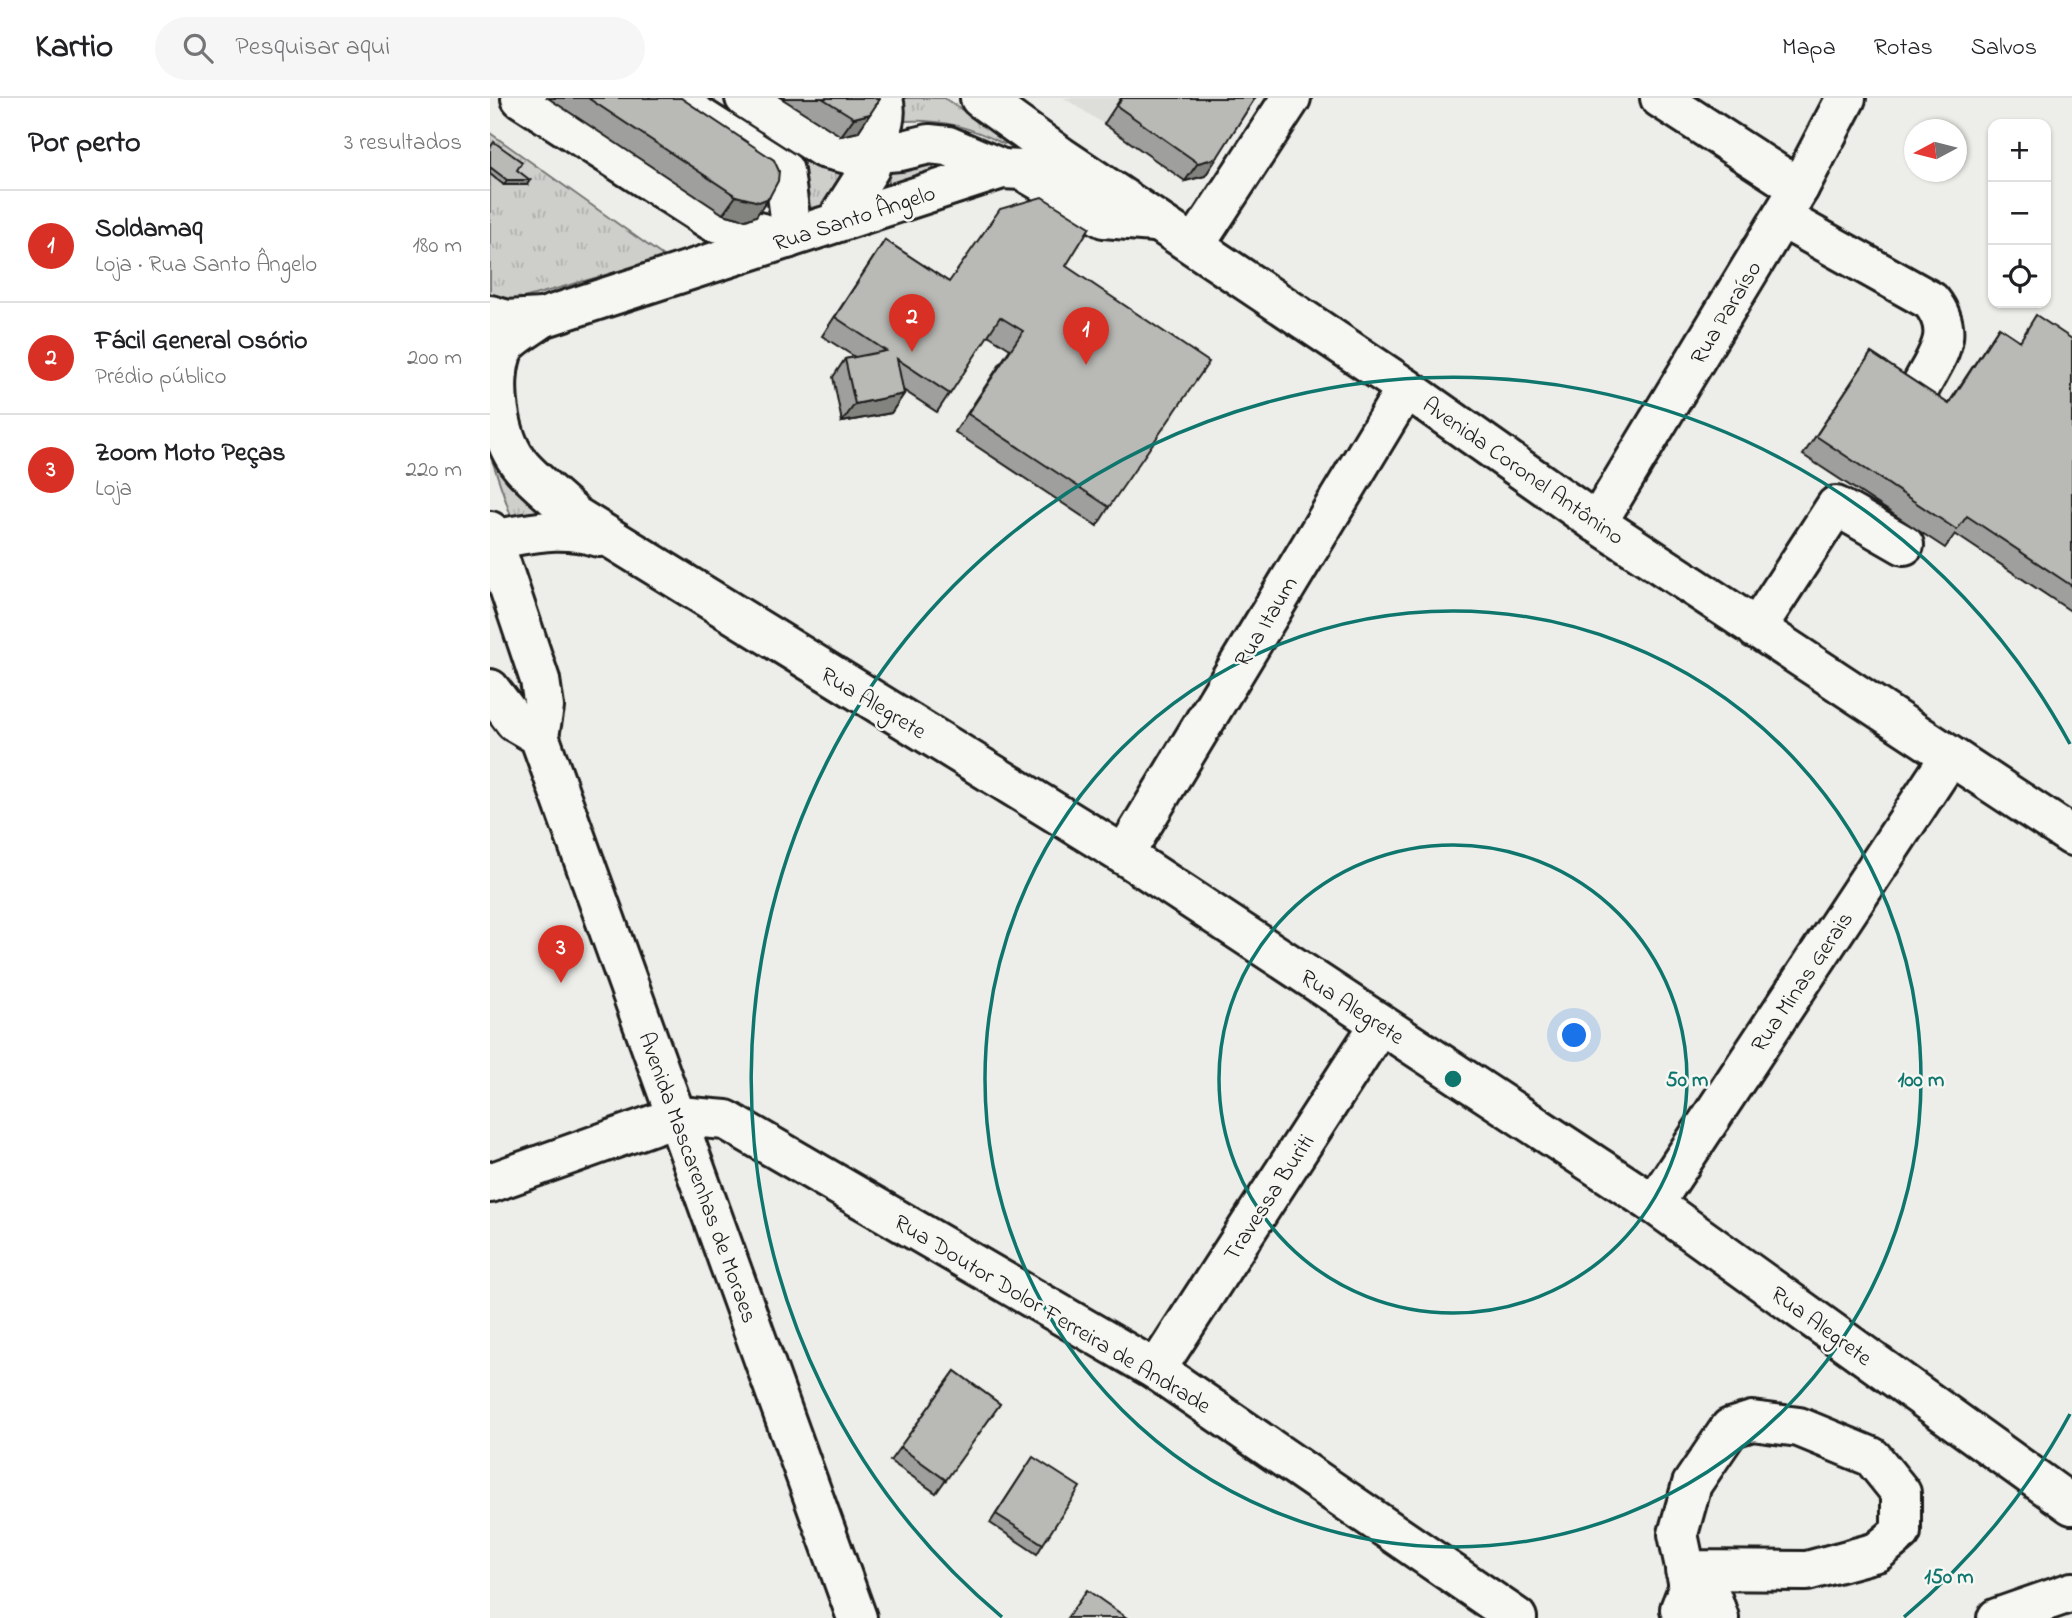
<!DOCTYPE html>
<html lang="pt">
<meta charset="utf-8">
<style>
:root{--surface:#fff;--page:#f6f6f6;--text:#202124;--muted:#757577;--line:#e0e0e0;--accent:#d93025}
body{margin:0;font-family:"Indie Flower",sans-serif;background:var(--page);color:var(--text)}
.controls{position:absolute;right:21px;top:21px;display:grid;overflow:hidden;border-radius:14px;box-shadow:0 2px 5px #0004}
.controls button{width:63px;height:63px;display:grid;place-items:center;padding:0;border:0;border-bottom:2px solid var(--line);background:var(--surface);color:var(--text);font:35px sans-serif}
.compass{position:absolute;left:1414px;top:21px;width:63px;height:63px;border-radius:50%;background:var(--surface);box-shadow:0 2px 5px #0004;rotate:263deg}
.you{position:absolute;left:1085px;top:938px;width:24px;height:24px;margin:-18px;border:5px solid #fff;border-radius:50%;background:#1a73e8;box-shadow:0 0 0 10px #1a73e833}
.badge{display:grid;place-items:center;width:46px;height:46px;border-radius:50%;background:var(--accent);color:#fff;font-size:23px;font-weight:700}
.pin{position:absolute;translate:-50% -58px;filter:drop-shadow(0 2px 4px #0008)}
.pin::after{content:'';position:absolute;top:37px;width:24px;height:21px;background:inherit;clip-path:polygon(0 0,100% 0,50% 100%)}
.list{margin:0;padding:0;list-style:none}
h2{display:flex;justify-content:space-between;align-items:center;height:91px;margin:0;padding:0 28px;font-size:30px}
h2 small{font-size:23px;font-weight:400;color:var(--muted)}
.list li{display:grid;grid-template-columns:46px 1fr auto;gap:21px;align-items:center;box-sizing:border-box;height:112px;padding:0 28px;border-top:2px solid var(--line)}
.list b{display:block;font-size:26px;white-space:nowrap}
.list p{margin:0;font-size:23px;white-space:nowrap;color:var(--muted)}
.list em{font-size:23px;font-style:normal;color:var(--muted)}
.icon{flex:none;width:38px;height:38px;fill:none;stroke:currentColor;stroke-width:2;stroke-linecap:round;stroke-linejoin:round}
.map{position:relative;flex:none;width:1582px;height:1520px;overflow:hidden}
header{display:flex;align-items:center;gap:42px;box-sizing:border-box;height:98px;padding:0 35px;background:var(--surface);border-bottom:2px solid var(--line)}
header strong{font-size:33px}
nav{display:flex;gap:38px;margin-inline-start:auto;font-size:24px}
.search{width:490px;height:63px;background:var(--page);display:flex;align-items:center;gap:18px;box-sizing:border-box;padding:0 24px;border-radius:38px;color:var(--muted);font-size:26px}
main{display:flex}
aside{flex:1;background:var(--surface)}
.map>svg:first-child{display:block}
</style>
<header>
<strong>Kartio</strong>
<div class="search"><svg class="icon" aria-label="search" viewBox="0 0 24 24"><circle cx="10" cy="10" r="6"/><path d="M15 15l6 6"/></svg>Pesquisar aqui</div>
<nav><a>Mapa</a><a>Rotas</a><a>Salvos</a></nav>
</header>
<main>
<aside>
<h2>Por perto<small>3 resultados</small></h2>
<ul class="list">
<li><span class="badge">1</span><div><b>Soldamaq</b><p>Loja · Rua Santo Ângelo</p></div><em>180 m</em></li>
<li><span class="badge">2</span><div><b>Fácil General Osório</b><p>Prédio público</p></div><em>200 m</em></li>
<li><span class="badge">3</span><div><b>Zoom Moto Peças</b><p>Loja</p></div><em>220 m</em></li>
</ul>
</aside>
<div class="map">
<svg width="1582" height="1520" viewBox="0 0 1582 1520">
<defs>
<pattern id="grass-tufts" width="24" height="20" patternUnits="userSpaceOnUse" patternTransform="scale(1.75)"><rect width="24" height="20" fill="#cececb"/><path d="M3 7l-1-3M5 7V3M7 7l1-3M15 17l-1-3M17 17v-4M19 17l1-3" fill="none" stroke="#b0b0ae"/></pattern>
</defs>
<rect width="100%" height="100%" fill="#edede9"/>
<filter id="ink" filterUnits="userSpaceOnUse"><feTurbulence type="fractalNoise" baseFrequency=".0143" numOctaves="2"/><feDisplacementMap in="SourceGraphic" scale="14" xChannelSelector="R" yChannelSelector="G"/><feConvolveMatrix kernelMatrix="1 2 1 2 8 2 1 2 1" color-interpolation-filters="sRGB"/></filter>
<g filter="url(#ink)">
<polygon fill="#ddddda" points="574,0 631,0 614,26"/>
<g fill="url(#grass-tufts)" stroke="#757574" stroke-width="2">
<path d="M408,0H454L521,44L514,46C480,29 452,21 414,23Z"/>
<polygon points="0,35 176,160 23,203 0,200"/>
<polygon points="410,61 450,65 450,70 399,88 398,75"/>
<polygon points="312,63 368,71 332,108 318,110"/>
<polygon points="0,330 53,411 23,424 0,356"/>
</g>
<g fill="none" stroke-linecap="round" stroke-linejoin="round">
<defs>
<g id="minor">
<polyline points="31,0 222,123 297,141 301,127 294,73 180,0"/>
<path d="M255,0L333,50L362,57C385,45 400,28 393,0"/>
<polyline points="1170,0 1309,90"/>
<polyline points="362,57 410,53 439,46 458,48 512,71"/>
<path d="M1292,120L1441,203C1468,237 1445,259 1429,292"/>
<polyline points="345,125 380,70 392,33"/>
<polyline points="705,147 801,0"/>
<polyline points="1107,425 1309,90 1356,0"/>
<polyline points="1266,531 1346,408 1414,447"/>
<polyline points="634,757 916,290"/>
<polyline points="0,1085 188,1018 236,1022 666,1272 1027,1520"/>
<polyline points="1164,1106 1459,660"/>
<polyline points="666,1272 890,926"/>
<polyline points="1195,1472 1317,1473 1387,1454 1411,1434 1411,1395 1382,1359 1309,1329 1262,1323 1240,1330 1202,1386 1188,1436 1199,1488"/>
<polyline points="1193,1520 1190,1511 1199,1488 1222,1500 1229,1520"/>
<polyline points="1507,1520 1582,1494"/>
</g>
<g id="major">
<polyline points="490,0 570,58 916,290 1107,425 1582,738"/>
<polyline points="0,217 16,222 52,220 512,71 532,72 614,120 664,124"/>
<path d="M52,220C41,229 22,238 14,250C0,282 8,343 33,370C49,387 68,402 85,418L634,757L1164,1106L1582,1407"/>
<polyline points="0,433 50,582 54,609 49,638 367,1520"/>
<path d="M0,442C40,436 69,426 109,439"/>
<polyline points="0,591 25,624 49,638"/>
</g>
</defs>
<use href="#minor" stroke="#1c1c1c" stroke-width="44"/>
<use href="#major" stroke="#1c1c1c" stroke-width="44"/>
<use href="#minor" stroke="#f6f6f2" stroke-width="38"/>
<use href="#major" stroke="#f6f6f2" stroke-width="38"/>
</g>
<g fill="#9f9f9d" stroke="#1c1c1c" stroke-width="2">
<polygon points="58,0 191,0 279,100 266,118 256,122 233,116"/>
<polygon points="291,0 390,0 368,34 351,38"/>
<polygon points="631,0 765,0 715,78 695,83 614,26"/>
<polygon points="0,50 27,72 37,87 14,87 0,76"/>
<polygon points="395,142 459,184 576,168 619,409 607,428 465,334 520,251 498,237 447,314 413,292 414,296 401,315 352,324 343,279 355,261 365,259 332,238"/>
<polygon points="1509,229 1529,242 1582,241 1582,514 1465,436 1455,450 1313,357 1381,255 1458,306"/>
<polygon points="465,1273 510,1306 446,1395 400,1363"/>
<polygon points="537,1368 553,1446 547,1456 500,1425"/>
</g>
<g fill="#82827f" stroke="#1c1c1c" stroke-width="2">
<polygon points="380,16 368,34 351,38 364,20"/>
<polygon points="727,60 715,78 695,83 708,65"/>
<polygon points="17,82 40,82 37,87 14,87"/>
<polygon points="246,98 279,100 266,118 256,122 233,116"/>
<polygon points="414,296 401,315 352,324 365,306"/>
</g>
<g fill="#b9b9b6" stroke="#1c1c1c" stroke-width="2">
<polygon points="98,0 191,0 284,62 289,73 288,83 279,100 269,104 246,98"/>
<polygon points="332,0 390,0 390,1 380,16 364,20"/>
<polygon points="632,0 765,0 727,60 708,65 627,8"/>
<polygon points="4,44 32,64 27,72 40,82 17,82 0,69 0,50"/>
<polygon points="552,99 600,129 576,168 719,264 619,409 478,316 533,233 510,219 460,296 407,261 414,296 365,306 355,261 396,253 345,219 395,142 459,184 510,111"/>
<polygon points="1546,217 1582,241 1582,488 1477,418 1467,432 1326,338 1381,255 1459,306 1509,229 1530,243"/>
<polygon points="465,1273 510,1306 456,1382 410,1349"/>
<polygon points="543,1359 590,1389 553,1446 506,1416"/>
<polygon points="597,1492 637,1520 577,1520"/>
</g>
</g>
<g fill="none" stroke="#0f766e" stroke-width="3.5">
<circle cx="963" cy="981" r="234"/>
<circle cx="963" cy="981" r="468"/>
<path d="M1580 1316A702 702 0 0 1 1414 1519M512 1519A702 702 0 1 1 1580 646"/>
</g>
<g text-anchor="middle" stroke-width="5" stroke-linejoin="round" paint-order="stroke">
<g font-size="23" fill="#1c1c1c" stroke="#f6f6f2">
<text transform="translate(364 119) rotate(-18)" y="8">Rua Santo Ângelo</text>
<text transform="translate(1235 214) rotate(-59)" y="8">Rua Paraíso</text>
<text transform="translate(1034 372) rotate(35)" y="8">Avenida Coronel Antônino</text>
<text transform="translate(775 523) rotate(-59)" y="8">Rua Itaum</text>
<text transform="translate(384 604) rotate(31)" y="8">Rua Alegrete</text>
<text transform="translate(1311 883) rotate(-56)" y="8">Rua Minas Gerais</text>
<text transform="translate(863 908) rotate(33)" y="8">Rua Alegrete</text>
<text transform="translate(209 1079) rotate(70)" y="8">Avenida Mascarenhas de Moraes</text>
<text transform="translate(778 1099) rotate(-57)" y="8">Travessa Buriti</text>
<text transform="translate(563 1215) rotate(31)" y="8">Rua Doutor Dolor Ferreira de Andrade</text>
<text transform="translate(1332 1227) rotate(36)" y="8">Rua Alegrete</text>
</g>
</g>
<circle cx="963" cy="981" r="10" fill="#0f766e" stroke="#f6f6f2" stroke-width="3.5"/>
<g font-size="21" text-anchor="middle" font-weight="bold" fill="#0f766e" stroke="#f6f6f2" stroke-width="5" stroke-linejoin="round" paint-order="stroke">
<text x="1197" y="988">50 m</text>
<text x="1431" y="988">100 m</text>
<text x="1459" y="1485">150 m</text>
</g>
</svg>
<div class="controls">
<button>+</button>
<button>−</button>
<button><svg class="icon" aria-label="locate" viewBox="0 0 24 24"><circle cx="12" cy="12" r="6"/><path d="M12 2v4M12 18v4M2 12h4M18 12h4"/></svg></button>
</div>
<svg class="compass" viewBox="-18 -18 36 36"><path d="M0-13l5 13h-10z" fill="#e53935"/><path d="M0 13l5-13h-10z" fill="#757577"/></svg>
<div class="you"></div>
<div class="pin badge" style="left:596px;top:267px">1</div>
<div class="pin badge" style="left:422px;top:254px">2</div>
<div class="pin badge" style="left:71px;top:885px">3</div>
</div>
</main>
